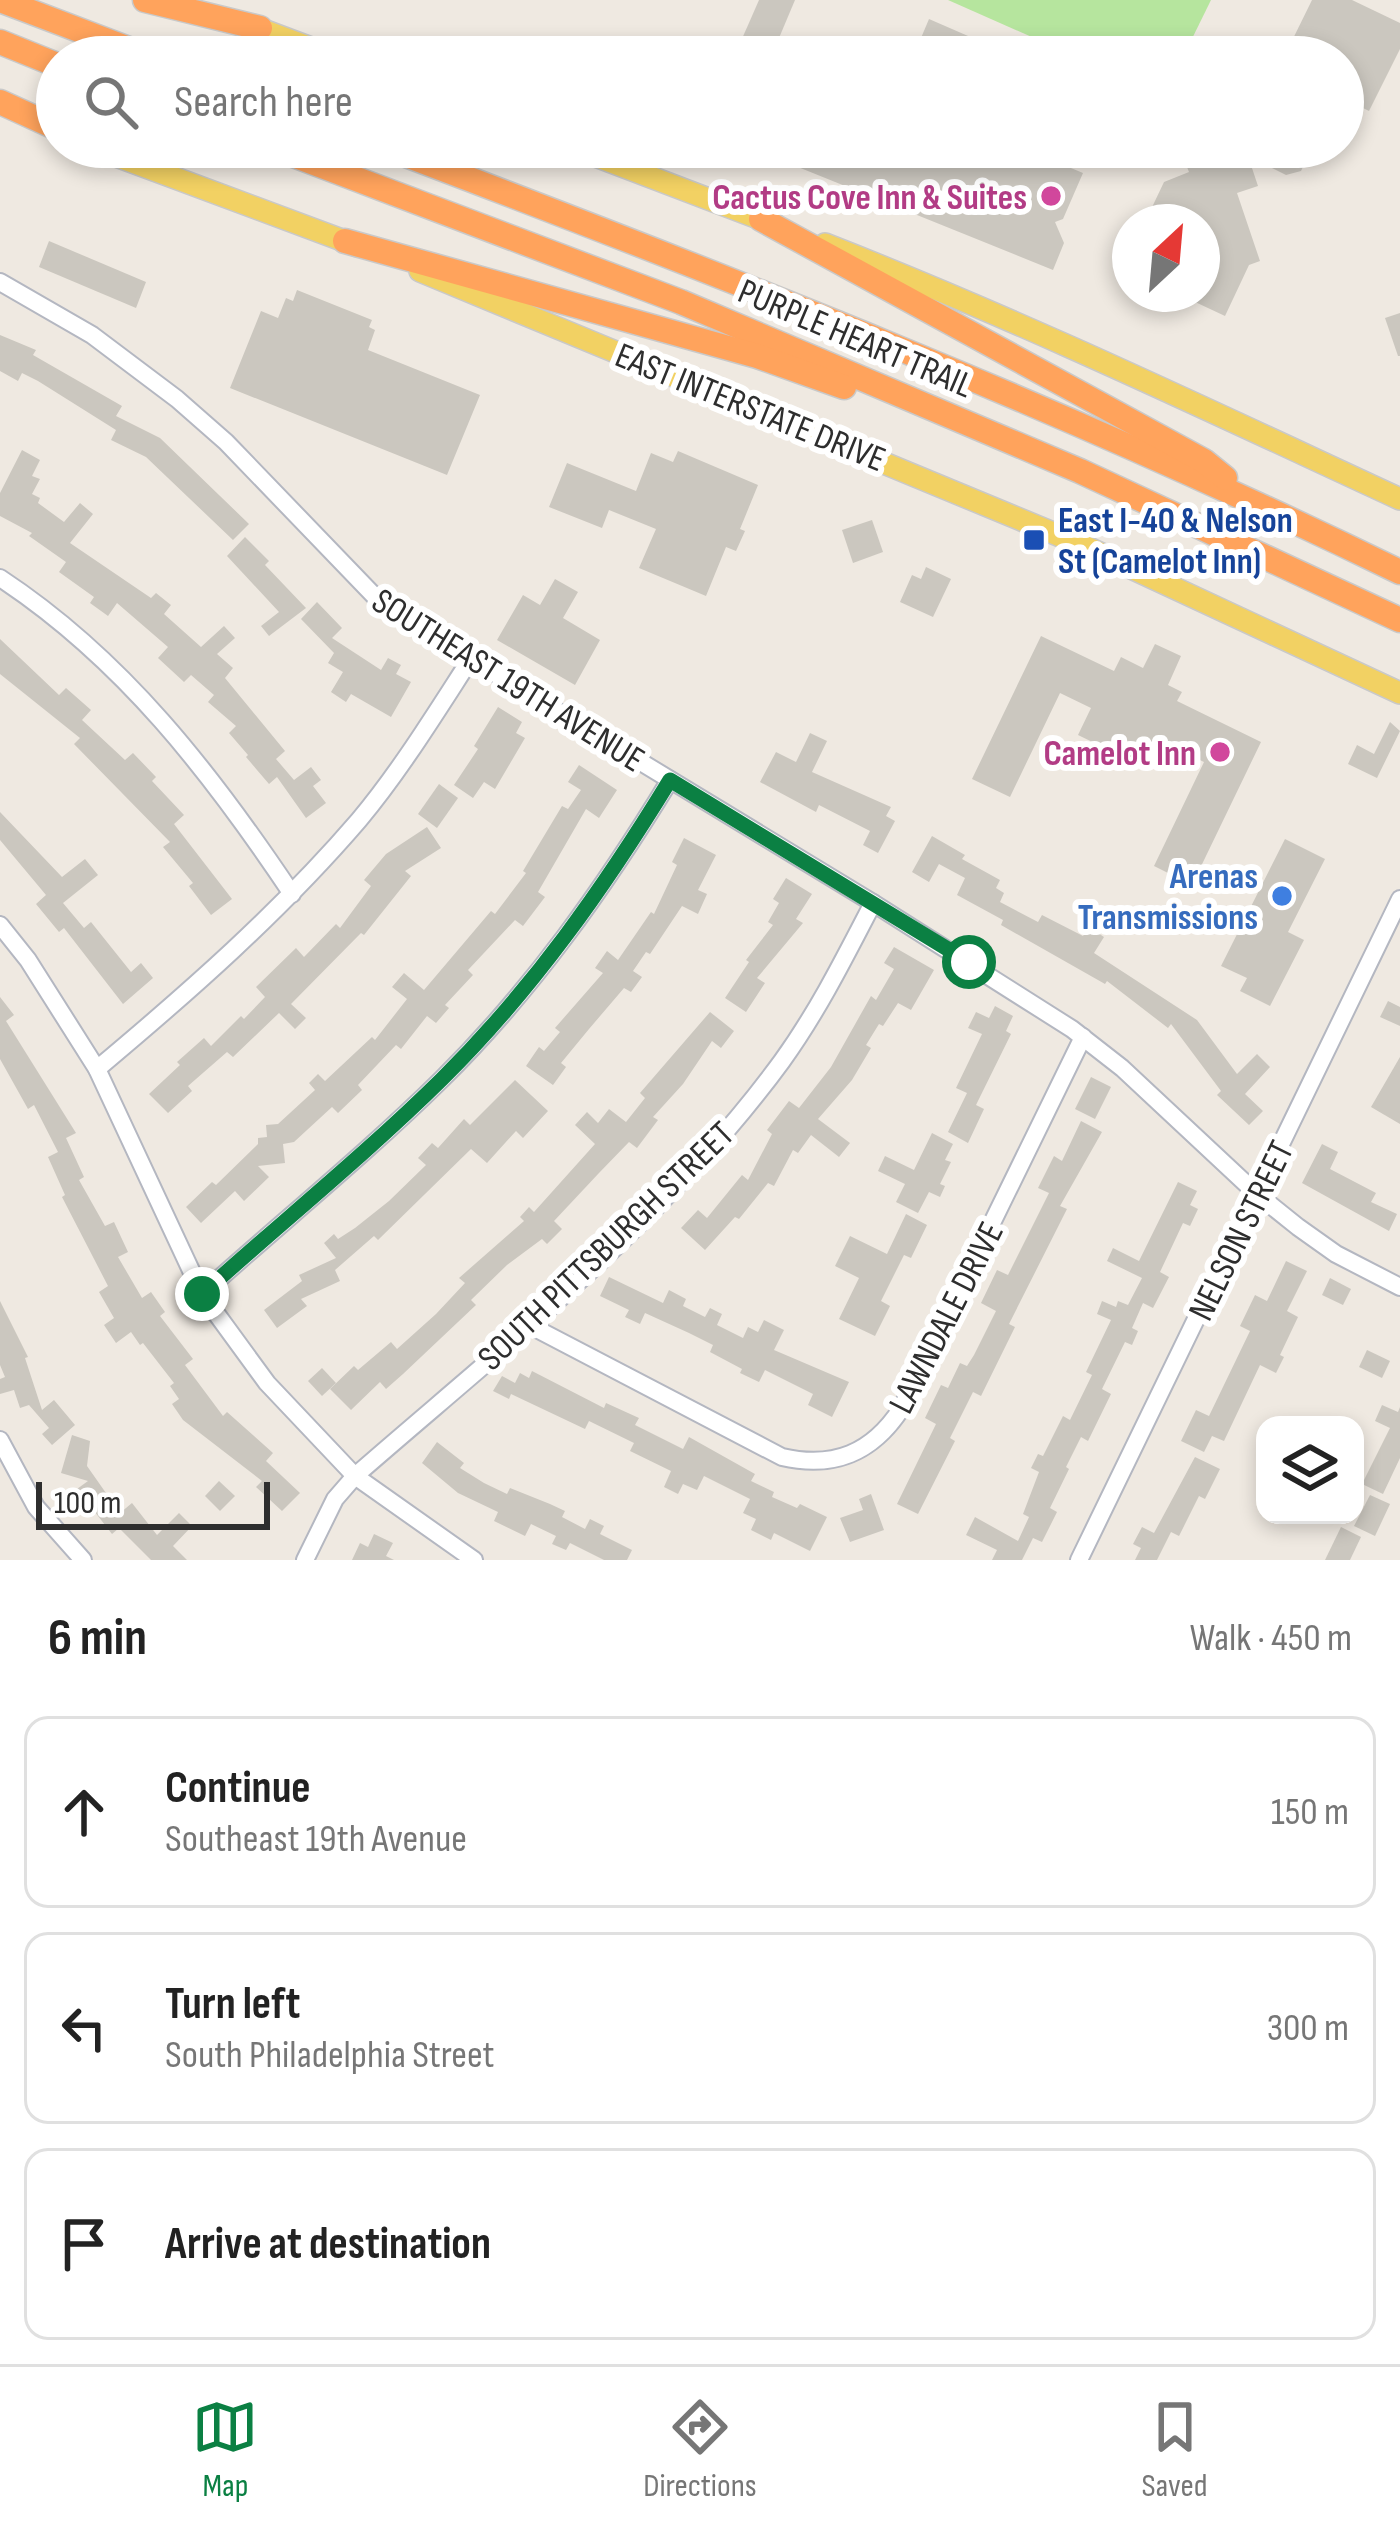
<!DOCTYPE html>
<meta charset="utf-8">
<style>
:root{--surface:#fff;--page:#f6f6f6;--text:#222;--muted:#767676;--line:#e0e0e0;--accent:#0b8043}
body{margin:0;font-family:"Sofia Sans Condensed",sans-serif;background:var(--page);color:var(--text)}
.controls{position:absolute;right:36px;bottom:36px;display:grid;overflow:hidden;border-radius:24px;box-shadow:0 6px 18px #0003}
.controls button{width:108px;height:108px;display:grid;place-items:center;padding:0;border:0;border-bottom:3px solid var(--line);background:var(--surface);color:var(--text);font:60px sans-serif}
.compass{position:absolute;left:1112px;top:204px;width:108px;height:108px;border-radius:50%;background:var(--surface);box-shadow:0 6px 18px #0003;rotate:26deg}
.scale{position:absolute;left:36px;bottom:30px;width:234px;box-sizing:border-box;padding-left:12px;border:6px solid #2e2e2e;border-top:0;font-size:33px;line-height:42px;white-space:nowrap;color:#2e2e2e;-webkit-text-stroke:9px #fff;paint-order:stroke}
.stop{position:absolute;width:36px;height:36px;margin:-27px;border:9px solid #0b8043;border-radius:50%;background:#fff}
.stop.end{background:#0b8043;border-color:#fff;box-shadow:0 3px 12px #0008}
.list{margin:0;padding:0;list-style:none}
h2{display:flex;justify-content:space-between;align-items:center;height:156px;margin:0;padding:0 48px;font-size:51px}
h2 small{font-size:39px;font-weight:400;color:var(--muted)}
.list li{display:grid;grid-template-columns:78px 1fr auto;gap:36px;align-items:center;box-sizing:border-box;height:192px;margin:0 24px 24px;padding:0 24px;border:3px solid var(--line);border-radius:24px}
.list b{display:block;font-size:45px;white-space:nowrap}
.list p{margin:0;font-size:39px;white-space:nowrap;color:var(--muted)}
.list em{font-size:39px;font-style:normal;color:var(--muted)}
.icon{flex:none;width:66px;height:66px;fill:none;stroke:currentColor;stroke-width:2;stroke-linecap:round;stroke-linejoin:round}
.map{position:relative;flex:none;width:1400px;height:1560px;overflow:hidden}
.search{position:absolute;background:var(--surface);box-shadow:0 6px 18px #0003;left:36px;right:36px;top:36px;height:132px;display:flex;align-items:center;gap:30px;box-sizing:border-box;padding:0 42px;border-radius:66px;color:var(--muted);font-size:45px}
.sheet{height:804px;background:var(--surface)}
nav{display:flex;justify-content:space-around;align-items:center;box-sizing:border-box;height:168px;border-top:3px solid var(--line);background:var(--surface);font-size:33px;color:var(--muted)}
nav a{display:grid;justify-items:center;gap:6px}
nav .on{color:var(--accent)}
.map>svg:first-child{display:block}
</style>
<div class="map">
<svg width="1400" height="1560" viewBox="0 0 1400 1560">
<rect width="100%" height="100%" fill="#efe9e1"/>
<polygon fill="#b6e59e" points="948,0 1211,0 1183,57 1077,57"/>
<g fill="#cbc7bf">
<polygon points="759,0 795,0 771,57 734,57"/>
<polygon points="1312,0 1352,0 1400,23 1400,49 1369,111 1343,98 1343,57 1284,57"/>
<polygon points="929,19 975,39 968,57 913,57"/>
<polygon points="1046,147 1042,156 1083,173 1063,219 1055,222 1064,243 1053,270 751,148"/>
<polygon points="1221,147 1312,147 1301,171 1286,175 1248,156 1258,186 1237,193 1260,261 1249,265 1225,316 1178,294 1202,294 1202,222 1145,222 1164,182 1189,172 1185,162"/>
<polygon points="49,241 146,282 136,308 39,267"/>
<polygon points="297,290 372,320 369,327 375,330 368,350 480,395 447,475 230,388 261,311 278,318 286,298 293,301"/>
<polygon points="1400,313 1400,356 1398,356 1385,318"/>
<polygon points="0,335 36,350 33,355 122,406 116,416 160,438 249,524 233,540 146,457 111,440 116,430 38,381 22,373 18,381 0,371"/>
<polygon points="22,450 40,460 32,476 40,479 32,494 40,498 38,503 64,522 80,503 93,514 70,543 151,598 156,593 171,605 164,614 201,647 224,626 235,638 217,654 233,668 225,678 285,751 276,759 294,780 311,767 321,780 313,786 326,803 306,818 277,777 269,784 246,757 248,755 229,733 236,726 208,702 214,695 191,675 184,682 158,658 168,647 117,603 108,616 90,603 94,597 59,572 66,562 29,536 32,533 0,516 0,493"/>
<polygon points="678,451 758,485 740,529 745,531 736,551 726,547 706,596 639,568 656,529 609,510 602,528 549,507 567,463 636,491 651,453 673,462"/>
<polygon points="872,520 883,552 853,563 842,530"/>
<polygon points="245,537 269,561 265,565 306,608 269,636 261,626 279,612 227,556"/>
<polygon points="926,567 951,579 933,617 900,602 912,575 921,579"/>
<polygon points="555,579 578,592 563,618 600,640 575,685 497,640 523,595 540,605"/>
<polygon points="317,602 342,628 332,638 381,670 388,658 401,665 396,674 411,682 391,717 351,694 346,702 331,692 343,672 328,663 334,653 301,619"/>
<polygon points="1041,636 1114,671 1121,657 1143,668 1155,644 1181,656 1168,685 1182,692 1177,701 1261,742 1192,885 1154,866 1204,762 1157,740 1144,767 1078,735 1091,708 1060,693 1010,797 972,779"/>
<polygon points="0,639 59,695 66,688 91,710 82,720 125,760 133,753 156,777 152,781 184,815 174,824 232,899 211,915 189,886 193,883 163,847 170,842 74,744 80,738 0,674"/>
<polygon points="498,707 522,722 516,733 525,738 495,789 484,782 473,798 454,785 478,749 474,746"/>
<polygon points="1390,722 1400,731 1377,778 1348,764 1357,745 1374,754"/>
<polygon points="810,733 827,741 812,772 891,807 886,816 895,821 878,853 863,845 870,831 819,805 816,812 760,782 776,752 796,762"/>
<polygon points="579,765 617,790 599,818 586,809 538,892 545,897 523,926 515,920 468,970 473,975 445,1005 449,1008 436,1023 427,1016 401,1049 396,1045 358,1085 362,1090 338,1113 332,1107 294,1142 283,1144 285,1163 258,1166 269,1177 244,1201 235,1191 201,1223 186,1207 212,1182 216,1185 258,1144 258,1138 267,1137 266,1125 278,1124 315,1090 309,1083 318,1074 325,1081 372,1037 375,1040 407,999 392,987 404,973 424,990 491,911 495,914 526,873 523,871 562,806 568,809 581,790 568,782"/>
<polygon points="439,784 458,798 437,828 418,814"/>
<polygon points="0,812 62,877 85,859 98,875 63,903 84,928 91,922 131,972 141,963 153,978 123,1004 64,928 59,932 36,904 46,895 0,840"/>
<polygon points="427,827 441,848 405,871 411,876 364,935 361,933 291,1004 306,1018 295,1029 279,1013 233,1057 227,1052 188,1086 192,1091 168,1113 149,1094 180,1065 177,1062 204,1038 211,1046 241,1016 244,1019 265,997 256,987 296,948 304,957 336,924 340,928 371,886 364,880 386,854"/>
<polygon points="932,836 965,855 962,859 1000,880 996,888 1004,893 1000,902 1038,922 1042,915 1083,936 1089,927 1104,937 1094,953 1197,1020 1237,1074 1257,1054 1270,1067 1245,1094 1263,1111 1249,1125 1217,1095 1221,1091 1171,1024 1168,1028 1107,981 1105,984 1001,925 1003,920 957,895 965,878 939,864 929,882 912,872"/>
<polygon points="684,838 716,855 698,890 707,894 698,914 682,906 650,954 646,952 633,971 642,977 631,992 624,988 589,1029 561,1063 566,1067 553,1085 526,1066 539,1047 544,1051 560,1032 555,1028 603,973 595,968 607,951 618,960 651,912 654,914 677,865 672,862"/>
<polygon points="1285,839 1325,859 1288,932 1304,940 1270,1006 1240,991 1247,978 1221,966"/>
<polygon points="786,878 812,894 796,919 803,923 757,978 765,983 746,1012 725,998 749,962 746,960 773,925 768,922 779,903 773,899"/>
<polygon points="894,947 934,970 911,1010 898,1003 883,1026 879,1024 866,1045 871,1048 852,1080 818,1119 850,1143 839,1157 811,1135 798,1153 793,1150 774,1186 768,1183 739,1219 735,1217 705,1250 681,1228 698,1210 707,1218 742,1175 748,1180 772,1134 767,1130 789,1101 799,1108 831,1067 871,996 876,1000 894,969 884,963"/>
<polygon points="0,997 14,1015 6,1021 76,1133 66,1138 84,1177 79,1180 105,1226 114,1222 128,1252 118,1257 142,1298 151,1292 165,1312 160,1316 193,1359 185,1365 223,1416 227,1412 273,1453 266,1461 300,1493 282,1511 256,1487 262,1481 183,1420 172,1404 179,1399 170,1386 174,1383 143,1343 140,1345 131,1332 116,1343 104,1325 114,1318 99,1292 108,1286 62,1197 65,1195 48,1157 58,1152 34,1105 28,1109 0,1059"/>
<polygon points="1388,1001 1400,1007 1400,1026 1380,1017"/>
<polygon points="995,1006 1013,1016 1006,1031 1011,1034 976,1105 984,1109 968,1143 948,1132 967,1093 956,1088 982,1034 968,1028 976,1012 989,1018"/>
<polygon points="710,1012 734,1031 721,1048 712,1041 683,1084 653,1117 658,1120 637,1148 629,1142 599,1173 554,1221 562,1229 547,1244 542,1239 507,1265 471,1300 476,1305 403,1374 386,1389 380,1382 351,1410 330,1389 354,1366 358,1370 391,1342 397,1349 436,1314 465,1283 459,1278 524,1221 520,1217 529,1207 534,1212 595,1144 575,1125 587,1112 598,1123 609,1109 626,1122 645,1098 640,1093"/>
<polygon points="1400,1057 1400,1124 1371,1107"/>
<polygon points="1091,1077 1111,1087 1095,1119 1075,1109"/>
<polygon points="515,1080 548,1111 523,1138 516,1131 487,1163 471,1149 378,1240 374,1236 335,1270 340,1281 301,1299 307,1306 277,1328 264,1310 302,1281 299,1275 336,1258 324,1243 334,1234 338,1239 355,1228 389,1201 426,1165 418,1158 432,1143 438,1148 464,1119 470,1125"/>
<polygon points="1081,1121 1102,1132 1060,1206 1067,1209 1009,1324 1015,1327 981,1396 973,1392 950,1438 955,1441 918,1514 897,1504 936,1424 925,1418 941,1385 948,1388 960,1363 967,1366 974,1355 996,1311 981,1303 997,1270 1008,1275 1049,1193 1038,1188 1054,1156 1062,1161"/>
<polygon points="932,1133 953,1144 945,1160 951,1162 940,1184 945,1186 940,1197 929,1192 918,1213 896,1202 905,1184 878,1171 885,1156 914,1170"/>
<polygon points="1322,1144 1338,1152 1330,1169 1376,1193 1371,1202 1397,1214 1389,1231 1302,1183"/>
<polygon points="1178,1182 1197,1191 1190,1205 1198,1209 1190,1226 1183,1223 1160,1272 1169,1277 1153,1308 1143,1303 1132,1328 1138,1331 1132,1345 1125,1342 1102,1389 1111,1394 1088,1441 1081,1437 1066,1467 1069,1469 1050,1508 1057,1512 1042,1542 1033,1538 1022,1560 992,1560 997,1550 966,1535 975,1517 1018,1541 1029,1517 1023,1514 1039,1472 1031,1468 1038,1454 1043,1456 1063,1416 1070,1420 1092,1375 1086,1372 1111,1320 1097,1314 1102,1301 1116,1307 1118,1301 1128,1305 1142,1278 1107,1261 1113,1248 1139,1261"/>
<polygon points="906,1214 927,1225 911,1258 904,1255 881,1301 890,1306 875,1336 839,1319 859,1278 835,1266 850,1236 887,1254"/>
<polygon points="1286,1261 1307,1271 1287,1311 1298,1317 1280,1355 1284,1357 1276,1373 1260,1365 1224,1441 1212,1436 1204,1452 1181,1441 1196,1410 1209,1416 1250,1331 1240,1326 1255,1295 1267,1301"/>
<polygon points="609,1277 663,1303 669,1290 686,1299 683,1306 705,1317 710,1308 722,1314 717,1325 743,1338 748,1327 758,1332 764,1320 784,1330 774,1350 849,1382 832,1417 808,1405 813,1394 765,1370 759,1382 740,1373 742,1369 710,1352 713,1345 689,1333 645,1313 640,1324 625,1317 629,1310 600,1296"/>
<polygon points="1330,1278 1351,1289 1343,1305 1322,1295"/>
<polygon points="0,1301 28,1357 25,1358 42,1410 54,1400 75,1425 52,1445 42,1434 49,1428 29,1405 20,1408 14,1390 0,1394 0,1379 5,1377 0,1365"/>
<polygon points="1367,1350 1390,1361 1382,1378 1359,1367"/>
<polygon points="322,1368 336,1383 322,1396 308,1381"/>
<polygon points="532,1371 604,1408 606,1403 639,1418 635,1425 683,1449 689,1437 755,1474 751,1481 774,1492 772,1497 797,1508 800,1504 827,1517 810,1551 774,1533 771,1540 751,1530 756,1519 743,1513 750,1499 704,1476 697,1490 683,1484 678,1494 664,1487 671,1471 630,1451 634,1443 589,1421 585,1429 511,1394 509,1399 493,1391 502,1376 515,1383 520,1373 529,1378"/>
<polygon points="1382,1405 1398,1412 1400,1407 1400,1458 1383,1494 1362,1484 1390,1428 1375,1421"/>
<polygon points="72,1435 90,1441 87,1466 120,1513 132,1503 157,1535 179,1513 192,1526 173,1546 187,1560 151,1560 119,1528 112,1534 77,1489 88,1481 61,1473"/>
<polygon points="437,1442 464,1463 460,1468 484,1483 507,1494 510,1488 550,1504 565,1511 562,1517 585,1529 590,1519 604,1526 600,1534 632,1550 627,1560 604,1560 570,1543 566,1550 552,1544 556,1536 531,1524 525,1536 494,1521 498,1512 458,1493 422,1463"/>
<polygon points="1195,1457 1220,1469 1205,1499 1199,1496 1179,1536 1171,1532 1157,1560 1135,1560 1141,1548 1133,1544 1142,1527 1154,1533"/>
<polygon points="219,1481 235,1496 220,1511 205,1496"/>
<polygon points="871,1494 884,1530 850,1542 840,1518 863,1510 859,1499"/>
<polygon points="1370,1495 1390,1504 1375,1536 1354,1526"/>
<polygon points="1341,1527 1361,1537 1350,1560 1325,1560"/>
<polygon points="374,1534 393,1543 386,1556 394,1560 352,1560 360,1543 368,1547"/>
</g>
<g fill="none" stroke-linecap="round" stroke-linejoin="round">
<defs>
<g id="minor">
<polyline points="0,282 92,335 177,399 226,442 384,606 873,903 1072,1029 1122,1068 1258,1195 1298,1227 1336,1254 1400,1287"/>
<path d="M0,578C123,659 211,773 292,894"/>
<polyline points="0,925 28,960 97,1069 202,1294 267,1383 355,1476 474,1560"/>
<path d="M97,1069C189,992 280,912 359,820C400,771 435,714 470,660"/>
<path d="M202,1294C282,1222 366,1154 442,1079C532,990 604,888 670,780"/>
<path d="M529,1325L782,1457C834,1469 872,1453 901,1409L1083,1037"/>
<polyline points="0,1440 36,1507 83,1560"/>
<path d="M305,1560L335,1499L355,1476C504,1346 665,1221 782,1061C818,1011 845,957 873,903"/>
<polyline points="1079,1560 1400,899"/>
</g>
<g id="major">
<polyline points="247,24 335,57"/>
<polyline points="572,147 774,224"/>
<polyline points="100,150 358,246"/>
<path d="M825,244C1020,320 1210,411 1400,499"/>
<polyline points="420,271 1082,545 1400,693"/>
</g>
<g id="highway">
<polyline points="0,0 150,57"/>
<polyline points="145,0 260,28"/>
<polyline points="0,42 57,65"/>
<polyline points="0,102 57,128"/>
<polyline points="98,147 114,154"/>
<polyline points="272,147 681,302 1080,471 1400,620"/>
<path d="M385,147C729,277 1070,411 1400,572"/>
<polyline points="761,219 1204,461 1225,478"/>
<polyline points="345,241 757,356 844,387"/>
</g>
</defs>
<use href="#minor" stroke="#b4b7c1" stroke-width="20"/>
<use href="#major" stroke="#c9c9c9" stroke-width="24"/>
<use href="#highway" stroke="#c9c9c9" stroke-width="27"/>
<use href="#minor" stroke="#fff" stroke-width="16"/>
<use href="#major" stroke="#f2d163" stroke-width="21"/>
<use href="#highway" stroke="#ffa35c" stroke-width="24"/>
</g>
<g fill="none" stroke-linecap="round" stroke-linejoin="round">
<path stroke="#0b8043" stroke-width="15" d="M202,1294C282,1222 366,1154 442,1079C532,990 604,888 670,780L969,962"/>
</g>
<g fill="#d1479c" stroke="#fff" stroke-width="4.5">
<circle cx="1051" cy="196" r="12"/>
<circle cx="1220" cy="752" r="12"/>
</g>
<rect fill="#1a4fb4" stroke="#fff" stroke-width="4.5" x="1022" y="528" width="24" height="24" rx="6"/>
<circle fill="#3f7fe0" stroke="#fff" stroke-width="4.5" cx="1282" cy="896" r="12"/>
<g text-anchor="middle" stroke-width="12" stroke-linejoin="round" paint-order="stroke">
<g font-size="36" font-weight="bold" fill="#b23c85" stroke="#fff" text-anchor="end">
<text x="1027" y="209">Cactus Cove Inn &amp; Suites</text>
<text x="1196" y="765">Camelot Inn</text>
</g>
<g font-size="36" fill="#2e2e2e" stroke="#fff">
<text transform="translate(856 337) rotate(23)" y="13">PURPLE HEART TRAIL</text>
<text transform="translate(751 406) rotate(22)" y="13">EAST INTERSTATE DRIVE</text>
<text transform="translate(509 679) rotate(32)" y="13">SOUTHEAST 19TH AVENUE</text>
<text transform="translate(1240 1230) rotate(-64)" y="13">NELSON STREET</text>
<text transform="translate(605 1245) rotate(-44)" y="13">SOUTH PITTSBURGH STREET</text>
<text transform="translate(945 1317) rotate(-63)" y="13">LAWNDALE DRIVE</text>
</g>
<g font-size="36" font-weight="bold" fill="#164399" stroke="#fff" text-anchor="start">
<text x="1058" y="532">East I-40 &amp; Nelson<tspan x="1058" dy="41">St (Camelot Inn)</tspan></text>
</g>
<g font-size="36" font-weight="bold" fill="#366cbe" stroke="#fff" text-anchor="end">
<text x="1258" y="888">Arenas<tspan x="1258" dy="41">Transmissions</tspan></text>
</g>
</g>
</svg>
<div class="controls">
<button><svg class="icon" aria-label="layers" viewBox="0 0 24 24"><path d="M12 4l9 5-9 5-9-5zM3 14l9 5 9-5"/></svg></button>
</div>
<svg class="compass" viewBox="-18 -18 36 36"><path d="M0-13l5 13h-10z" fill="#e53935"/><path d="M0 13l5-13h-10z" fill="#767676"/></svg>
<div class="scale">100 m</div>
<div class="stop" style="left:969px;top:962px"></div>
<div class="stop end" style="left:202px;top:1294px"></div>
<div class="search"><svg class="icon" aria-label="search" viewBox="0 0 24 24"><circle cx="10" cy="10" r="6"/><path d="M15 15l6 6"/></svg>Search here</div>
</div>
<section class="sheet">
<h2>6 min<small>Walk · 450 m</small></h2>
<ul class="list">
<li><svg class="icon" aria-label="ahead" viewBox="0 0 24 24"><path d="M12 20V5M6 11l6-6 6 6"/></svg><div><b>Continue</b><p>Southeast 19th Avenue</p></div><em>150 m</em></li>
<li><svg class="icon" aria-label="left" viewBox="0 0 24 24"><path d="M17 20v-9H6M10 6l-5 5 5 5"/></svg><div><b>Turn left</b><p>South Philadelphia Street</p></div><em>300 m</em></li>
<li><svg class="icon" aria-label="arrive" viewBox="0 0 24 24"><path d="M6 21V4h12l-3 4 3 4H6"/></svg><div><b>Arrive at destination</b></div></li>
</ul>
</section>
<nav>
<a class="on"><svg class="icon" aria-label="map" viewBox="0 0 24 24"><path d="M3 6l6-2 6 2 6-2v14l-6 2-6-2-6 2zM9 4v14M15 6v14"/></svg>Map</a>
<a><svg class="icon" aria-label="directions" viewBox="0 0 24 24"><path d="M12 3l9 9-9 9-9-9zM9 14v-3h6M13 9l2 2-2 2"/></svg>Directions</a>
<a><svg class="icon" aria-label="saved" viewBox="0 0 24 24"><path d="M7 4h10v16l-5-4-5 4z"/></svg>Saved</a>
</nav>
